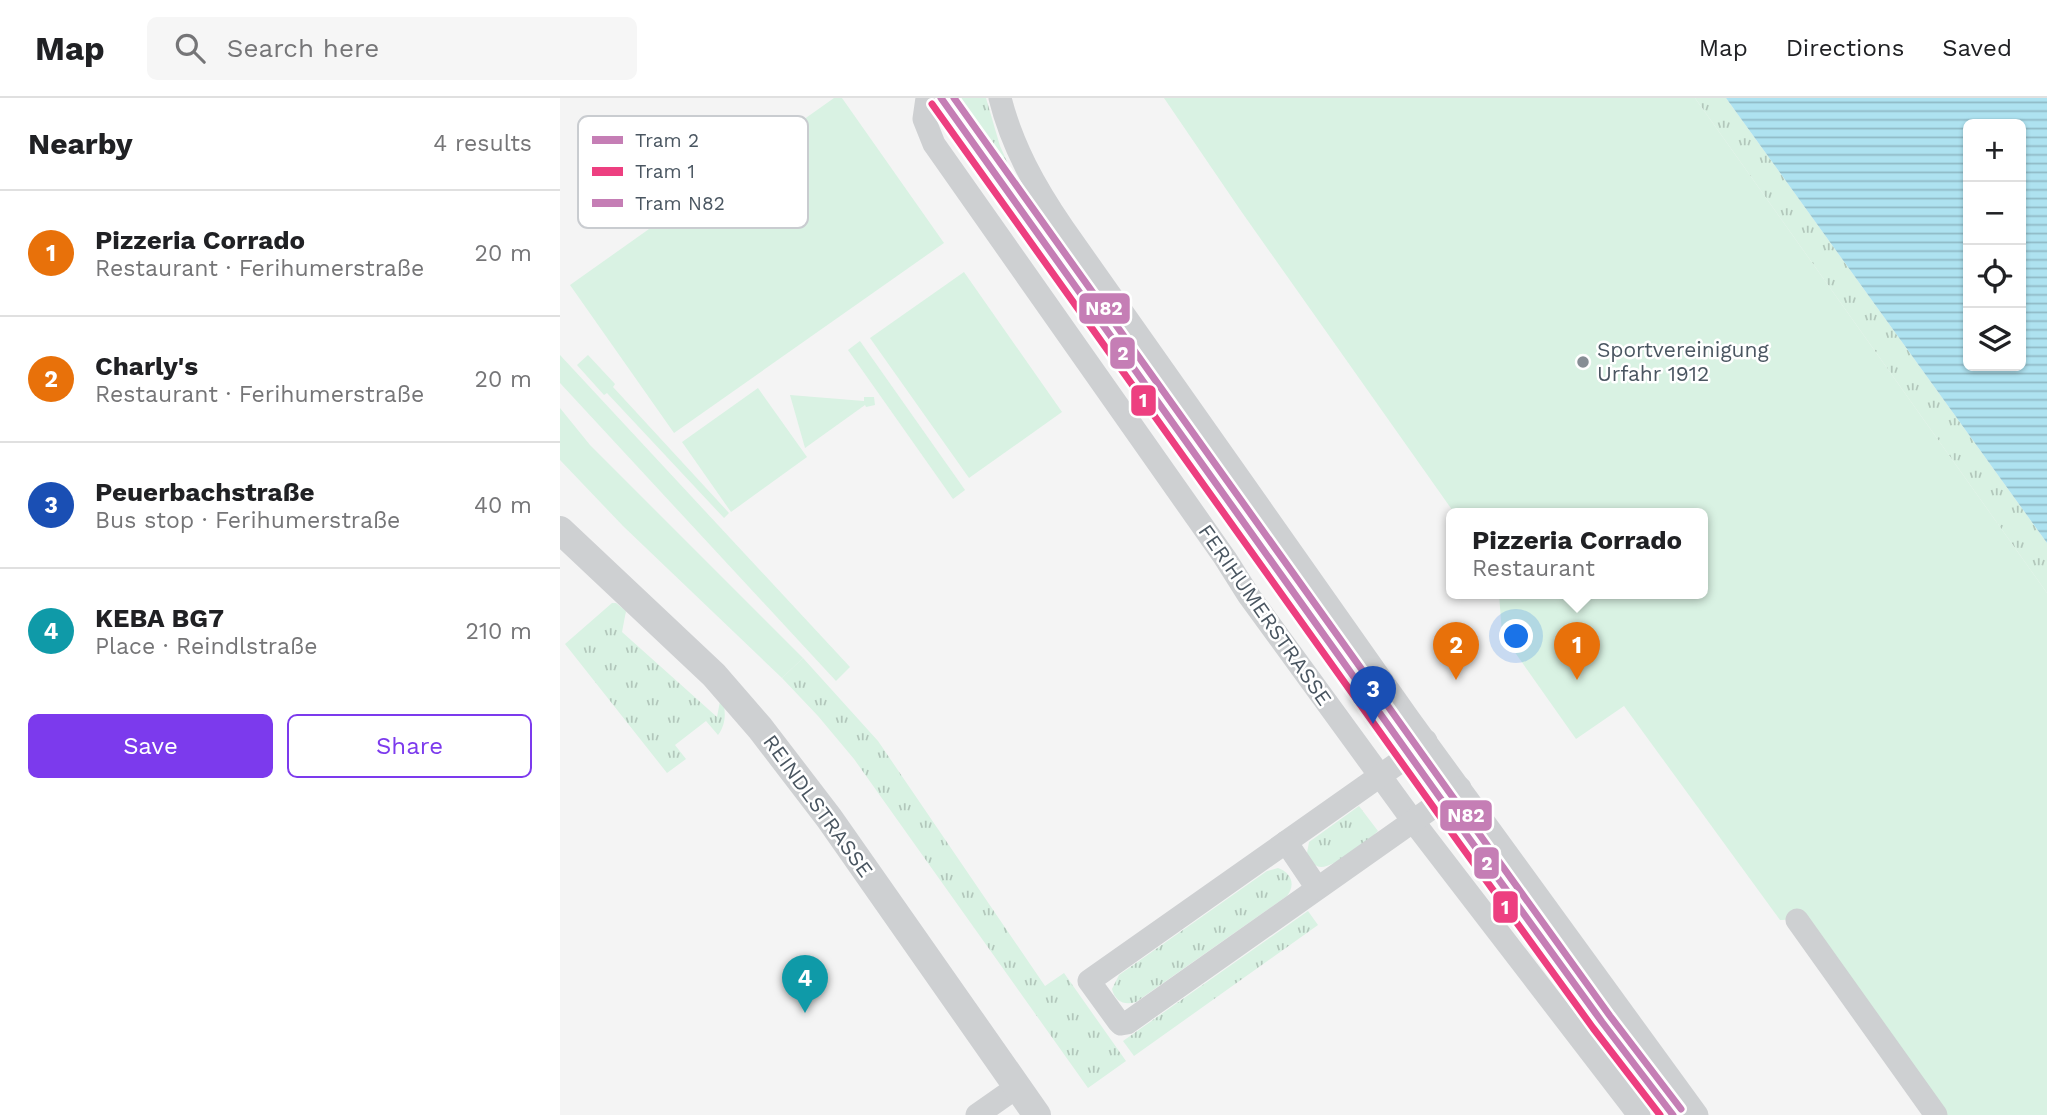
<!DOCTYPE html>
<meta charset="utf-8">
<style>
:root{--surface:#fff;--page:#f6f6f6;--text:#202124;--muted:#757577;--line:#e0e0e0;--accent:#7c3aed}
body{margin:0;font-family:"Work Sans",sans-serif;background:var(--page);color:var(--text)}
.controls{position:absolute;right:21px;top:21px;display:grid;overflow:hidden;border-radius:10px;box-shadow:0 2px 5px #0004}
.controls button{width:63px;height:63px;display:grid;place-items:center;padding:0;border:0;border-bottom:2px solid var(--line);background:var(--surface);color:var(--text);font:35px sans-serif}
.you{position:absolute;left:957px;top:539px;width:24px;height:24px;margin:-18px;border:5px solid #fff;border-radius:50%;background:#1a73e8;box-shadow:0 0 0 10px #1a73e833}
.badge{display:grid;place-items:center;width:46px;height:46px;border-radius:50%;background:var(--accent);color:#fff;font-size:23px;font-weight:700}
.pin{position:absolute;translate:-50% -58px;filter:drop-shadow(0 2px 4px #0008)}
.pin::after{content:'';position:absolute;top:37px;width:24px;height:21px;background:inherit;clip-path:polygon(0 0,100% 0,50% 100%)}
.popup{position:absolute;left:886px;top:410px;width:262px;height:91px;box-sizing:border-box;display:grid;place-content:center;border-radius:10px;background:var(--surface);filter:drop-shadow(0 2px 5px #0005);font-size:23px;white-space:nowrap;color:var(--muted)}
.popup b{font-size:26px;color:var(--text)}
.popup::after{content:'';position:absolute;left:50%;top:100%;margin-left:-14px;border:14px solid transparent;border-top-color:var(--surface)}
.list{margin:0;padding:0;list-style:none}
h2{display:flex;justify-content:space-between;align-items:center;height:91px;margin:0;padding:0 28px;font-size:30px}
h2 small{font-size:23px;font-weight:400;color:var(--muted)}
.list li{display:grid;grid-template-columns:46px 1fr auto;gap:21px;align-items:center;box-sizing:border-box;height:126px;padding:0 28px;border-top:2px solid var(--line)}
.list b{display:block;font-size:26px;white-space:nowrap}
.list p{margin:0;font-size:23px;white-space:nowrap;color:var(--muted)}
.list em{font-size:23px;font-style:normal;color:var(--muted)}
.actions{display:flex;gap:14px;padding:21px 28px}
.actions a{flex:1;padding:16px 0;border:2px solid var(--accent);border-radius:10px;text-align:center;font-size:24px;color:var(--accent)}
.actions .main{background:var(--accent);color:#fff}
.icon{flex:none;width:38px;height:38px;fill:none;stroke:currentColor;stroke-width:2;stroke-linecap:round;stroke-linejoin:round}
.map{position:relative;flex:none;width:1487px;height:1017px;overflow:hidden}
header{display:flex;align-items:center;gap:42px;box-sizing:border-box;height:98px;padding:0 35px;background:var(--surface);border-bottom:2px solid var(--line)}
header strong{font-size:33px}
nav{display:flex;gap:38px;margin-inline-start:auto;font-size:24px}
.search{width:490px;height:63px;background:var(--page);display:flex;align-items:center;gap:18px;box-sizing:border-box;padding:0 24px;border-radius:10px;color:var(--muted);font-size:26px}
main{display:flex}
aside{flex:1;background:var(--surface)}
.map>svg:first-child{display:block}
</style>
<header>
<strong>Map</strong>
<div class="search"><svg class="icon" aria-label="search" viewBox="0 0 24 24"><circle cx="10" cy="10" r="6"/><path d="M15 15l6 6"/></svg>Search here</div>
<nav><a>Map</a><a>Directions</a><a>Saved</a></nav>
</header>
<main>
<aside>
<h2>Nearby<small>4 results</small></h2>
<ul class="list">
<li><span class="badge" style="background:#e8710a">1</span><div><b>Pizzeria Corrado</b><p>Restaurant · Ferihumerstraße</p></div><em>20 m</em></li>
<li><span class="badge" style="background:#e8710a">2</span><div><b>Charly's</b><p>Restaurant · Ferihumerstraße</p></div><em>20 m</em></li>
<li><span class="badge" style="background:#1a4fb4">3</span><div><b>Peuerbachstraße</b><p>Bus stop · Ferihumerstraße</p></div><em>40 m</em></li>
<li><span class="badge" style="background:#0f9aa8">4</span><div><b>KEBA BG7</b><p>Place · Reindlstraße</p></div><em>210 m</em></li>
</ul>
<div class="actions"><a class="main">Save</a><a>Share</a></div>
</aside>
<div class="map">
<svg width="1487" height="1017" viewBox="0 0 1487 1017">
<defs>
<pattern id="grass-tufts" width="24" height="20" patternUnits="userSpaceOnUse" patternTransform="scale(1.75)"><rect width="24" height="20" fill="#d9f2e3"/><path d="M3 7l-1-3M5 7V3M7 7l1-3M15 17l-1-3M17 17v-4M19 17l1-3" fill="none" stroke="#b2c7bb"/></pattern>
<pattern id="water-rules" width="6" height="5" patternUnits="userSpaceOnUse" patternTransform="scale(1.75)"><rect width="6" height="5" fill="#aee2f0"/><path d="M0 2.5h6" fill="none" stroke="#90bac6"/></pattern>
</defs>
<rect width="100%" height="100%" fill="#f4f4f4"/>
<g fill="url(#grass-tufts)">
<polygon points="393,0 426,0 440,48 455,81 483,127"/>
<polygon points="1135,0 1166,0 1487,445 1487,495"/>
<path d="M52,505H56L66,513L62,534L157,619L161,598C166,611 167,625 158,637L146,623L115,647L126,661L107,675L5,546Z"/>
<polygon points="243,560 318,643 485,888 504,875 566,963 528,990 294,661 258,618 222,580"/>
<path d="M799,708L818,733C809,742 769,775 757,768C752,766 749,759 747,755L749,744Z"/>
<path d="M718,770C731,774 736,787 727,798L576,904C564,908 555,903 552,891L559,877L707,773Z"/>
<polygon points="748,813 758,827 574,958 563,943"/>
</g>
<g fill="#d9f2e3">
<polygon points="274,0 282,0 384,145 114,335 10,187"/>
<polygon points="604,0 1135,0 1487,495 1487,1017 1384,1017 1248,821 1220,822 1064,608 1016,641 942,536 939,496 1143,496 1143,416 895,416 681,113"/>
<polygon points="404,174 502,314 409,380 310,240"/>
<polygon points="300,243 405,392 393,401 288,252"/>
<polygon points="0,257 290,569 276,583 0,285"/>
<polygon points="28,257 55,286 53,289 169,415 164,420 47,295 44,297 17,267"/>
<polygon points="198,290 247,359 171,414 122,344"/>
<polygon points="230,297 304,303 304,299 314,299 315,307 306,309 305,307 245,350"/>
<polygon points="0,310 30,347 243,560 222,580 63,428 0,362"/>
</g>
<path fill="url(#water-rules)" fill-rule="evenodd" d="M1166,0H1487V445ZM1408,26H1461V268H1408Z"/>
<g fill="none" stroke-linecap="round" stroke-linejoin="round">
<g stroke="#ced0d2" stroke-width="23">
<polyline points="367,0 364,21 374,46 665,460 689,498 853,723 1079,1017"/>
<path d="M440,0C452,48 475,89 503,130L849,621L1137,1017"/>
<polyline points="866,643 841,663 529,883 558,923 561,926 567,925 900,690"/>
<polyline points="726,744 757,790"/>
<polyline points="1237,822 1376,1017"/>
<polyline points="417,1017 457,989"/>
</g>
<polyline stroke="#ced0d2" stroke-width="28" points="0,432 154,577 200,630 269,720 477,1017"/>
<defs>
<polyline id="tram-1" points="381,0 908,739 1042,924 1113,1017"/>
<polyline id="tram-2" points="372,6 899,745 1033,930 1100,1017"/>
<polyline id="tram-3" points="394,0 917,733 1050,918 1121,1011"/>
</defs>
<use href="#tram-1" stroke="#fff" stroke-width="12"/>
<use href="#tram-2" stroke="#fff" stroke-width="12"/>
<use href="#tram-3" stroke="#fff" stroke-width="12"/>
<use href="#tram-1" stroke="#c57eb5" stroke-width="7"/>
<use href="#tram-2" stroke="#ed3f80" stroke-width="7"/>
<use href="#tram-3" stroke="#c57eb5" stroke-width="7"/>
</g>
<circle fill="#868d94" stroke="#fff" stroke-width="2.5" cx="1023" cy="264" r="7"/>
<g text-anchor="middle" stroke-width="5" stroke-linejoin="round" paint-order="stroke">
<g font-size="21" fill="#4a5661" stroke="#fff" text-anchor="start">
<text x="1037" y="259">Sportvereinigung<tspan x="1037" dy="24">Urfahr 1912</tspan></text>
</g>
<g font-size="21" fill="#4a5661" stroke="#fff">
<text transform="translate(705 517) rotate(55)" y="7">FERIHUMERSTRASSE</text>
<text transform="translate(258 708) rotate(54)" y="7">REINDLSTRASSE</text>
</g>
</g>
<rect x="18" y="18" width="230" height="112" rx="10" fill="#fff" stroke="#c9ccd0" stroke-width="2"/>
<rect x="32" y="38" width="31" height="8" fill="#c57eb5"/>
<rect x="32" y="69" width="31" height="9" fill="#ed3f80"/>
<rect x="32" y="101" width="31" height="8" fill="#c57eb5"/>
<g font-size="19" fill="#4a5661">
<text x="75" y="49">Tram 2</text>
<text x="75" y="80">Tram 1</text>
<text x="75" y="112">Tram N82</text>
</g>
<g stroke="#fff" stroke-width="2.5">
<rect x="518" y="194" width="53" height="33" rx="7" fill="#c57eb5"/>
<rect x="549" y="238" width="27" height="34" rx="7" fill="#c57eb5"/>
<rect x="570" y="286" width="27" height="33" rx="7" fill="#ed3f80"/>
<rect x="879" y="701" width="54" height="33" rx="7" fill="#c57eb5"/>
<rect x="913" y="748" width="27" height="34" rx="7" fill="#c57eb5"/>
<rect x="932" y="792" width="27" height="34" rx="7" fill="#ed3f80"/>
</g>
<g font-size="19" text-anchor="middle" font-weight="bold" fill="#fff">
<text x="544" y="217">N82</text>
<text x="563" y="262">2</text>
<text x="583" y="309">1</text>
<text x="906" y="724">N82</text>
<text x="927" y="772">2</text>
<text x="945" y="816">1</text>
</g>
</svg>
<div class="controls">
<button>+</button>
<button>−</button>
<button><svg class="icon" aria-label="locate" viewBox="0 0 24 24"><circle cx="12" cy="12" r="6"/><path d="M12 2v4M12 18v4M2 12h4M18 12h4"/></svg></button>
<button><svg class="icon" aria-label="layers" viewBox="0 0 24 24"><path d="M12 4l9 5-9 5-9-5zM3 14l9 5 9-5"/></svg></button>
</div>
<div class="you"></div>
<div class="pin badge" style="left:1017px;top:582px;background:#e8710a">1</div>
<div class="popup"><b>Pizzeria Corrado</b>Restaurant</div>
<div class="pin badge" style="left:896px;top:582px;background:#e8710a">2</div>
<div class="pin badge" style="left:813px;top:626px;background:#1a4fb4">3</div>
<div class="pin badge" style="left:245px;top:915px;background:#0f9aa8">4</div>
</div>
</main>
